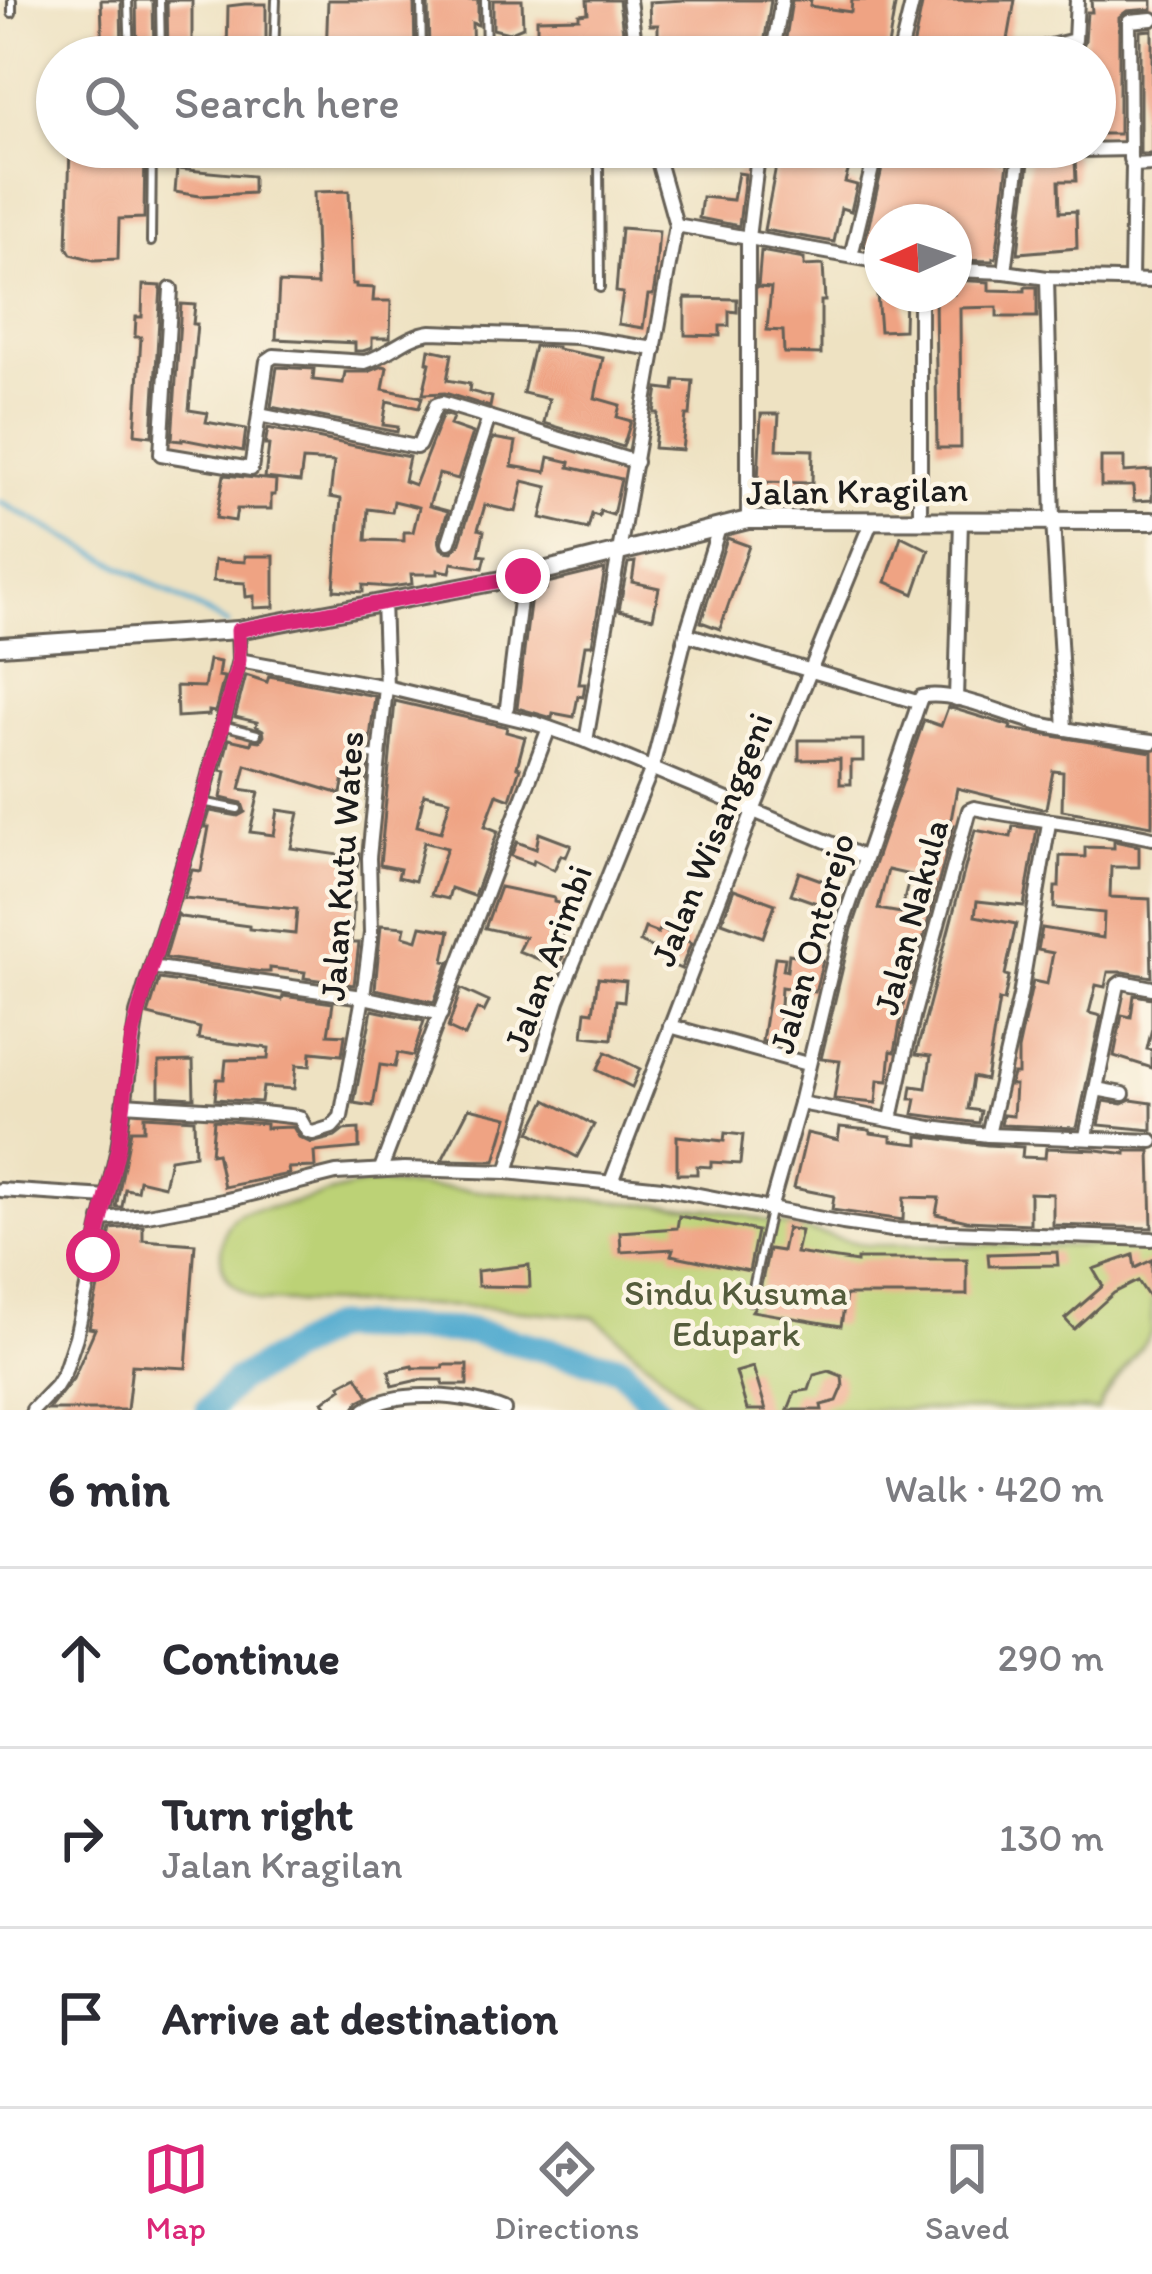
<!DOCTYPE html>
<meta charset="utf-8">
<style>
:root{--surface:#fff;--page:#f7f7f7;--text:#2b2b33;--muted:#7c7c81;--line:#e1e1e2;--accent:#db2777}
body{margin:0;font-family:Itim,sans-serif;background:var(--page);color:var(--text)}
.compass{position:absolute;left:864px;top:204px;width:108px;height:108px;border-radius:50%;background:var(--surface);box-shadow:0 3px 9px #0004;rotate:267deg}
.stop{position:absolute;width:36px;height:36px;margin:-27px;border:9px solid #db2777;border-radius:50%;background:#fff}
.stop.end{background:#db2777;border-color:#fff;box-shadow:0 3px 12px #0008}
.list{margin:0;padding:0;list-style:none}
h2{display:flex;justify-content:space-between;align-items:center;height:156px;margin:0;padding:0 48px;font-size:51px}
h2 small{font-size:39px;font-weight:400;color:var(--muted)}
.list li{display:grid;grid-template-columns:78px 1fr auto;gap:36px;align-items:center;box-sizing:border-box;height:180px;padding:0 48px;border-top:3px solid var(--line)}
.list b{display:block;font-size:45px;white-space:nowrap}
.list p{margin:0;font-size:39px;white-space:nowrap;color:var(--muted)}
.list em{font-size:39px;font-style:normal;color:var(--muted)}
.icon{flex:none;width:66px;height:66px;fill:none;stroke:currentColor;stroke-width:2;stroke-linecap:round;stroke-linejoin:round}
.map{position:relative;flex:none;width:1152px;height:1410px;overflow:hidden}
.search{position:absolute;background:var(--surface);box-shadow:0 3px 9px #0004;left:36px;right:36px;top:36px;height:132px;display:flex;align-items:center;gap:30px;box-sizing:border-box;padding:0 42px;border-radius:66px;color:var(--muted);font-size:45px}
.sheet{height:696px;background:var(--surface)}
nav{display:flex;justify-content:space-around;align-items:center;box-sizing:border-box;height:168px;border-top:3px solid var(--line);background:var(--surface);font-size:33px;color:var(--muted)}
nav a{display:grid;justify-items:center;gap:6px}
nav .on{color:var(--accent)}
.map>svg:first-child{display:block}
</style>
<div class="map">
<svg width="1152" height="1410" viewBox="0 0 1152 1410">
<rect width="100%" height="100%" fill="#fcf5e5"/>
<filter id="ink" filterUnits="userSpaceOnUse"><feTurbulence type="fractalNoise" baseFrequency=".00833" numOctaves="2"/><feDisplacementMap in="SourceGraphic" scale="24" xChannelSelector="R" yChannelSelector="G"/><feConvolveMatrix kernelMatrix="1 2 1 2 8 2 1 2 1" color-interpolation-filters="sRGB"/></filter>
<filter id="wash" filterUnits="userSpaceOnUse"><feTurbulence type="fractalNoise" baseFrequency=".004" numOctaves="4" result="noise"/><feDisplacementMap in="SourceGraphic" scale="48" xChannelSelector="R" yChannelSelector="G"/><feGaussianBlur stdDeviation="2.7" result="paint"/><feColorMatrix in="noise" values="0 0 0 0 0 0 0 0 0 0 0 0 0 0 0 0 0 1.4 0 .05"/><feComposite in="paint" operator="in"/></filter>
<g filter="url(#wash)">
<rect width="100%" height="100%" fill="#eee2c2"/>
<path fill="#bcd276" stroke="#6c7749" stroke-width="3" d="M374,1183L722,1210L866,1245L1152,1246V1332L1102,1400L1098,1410H703L595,1317L476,1307L260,1301C239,1291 221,1281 221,1255C222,1241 224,1222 238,1214C249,1208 263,1209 275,1207C309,1201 340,1187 374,1183Z"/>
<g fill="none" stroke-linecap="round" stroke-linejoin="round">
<polyline stroke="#51aacf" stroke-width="4.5" points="0,502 228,624"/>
<polyline stroke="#51aacf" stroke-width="27" points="209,1410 236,1381 333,1327 470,1331 621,1368 658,1410"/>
</g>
<g id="blocks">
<g fill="#efa383" fill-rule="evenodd">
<polygon points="101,0 121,0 122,57 103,57"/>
<polygon points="136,0 153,0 154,57 137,57"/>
<polygon points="167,0 192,0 192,57 168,57"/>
<polygon points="328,0 414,0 415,57 326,57"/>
<polygon points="428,0 478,0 478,25 472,23 473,57 429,57"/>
<polygon points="493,0 522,0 523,27 509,33 493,29"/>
<polygon points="587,0 619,0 626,57 537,57 537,19 579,18 579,14 588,13"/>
<polygon points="684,0 771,0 762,57 658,57 658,25 650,25 649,2"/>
<polygon points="792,0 811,0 810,6 851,12 852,0 896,0 887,52 869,49 868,57 851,54 851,57 783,57"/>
<polygon points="923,0 1015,0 1005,57 911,57"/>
<polygon points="1091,0 1152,0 1152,9 1127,11 1119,17 1119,134 1095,134 1095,57 1082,57 1082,48 1085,41 1087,12 1092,12"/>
<polygon points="245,4 266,4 266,57 227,57 228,6"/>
<polygon points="1152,30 1152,154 1140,154 1140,31"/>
<polygon points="70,147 145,147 144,218 119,219 118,259 94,260 71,254 67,247"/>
<polygon points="794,147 855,147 845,182 857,185 851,211 841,208 834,242 764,230 777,161 790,163"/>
<polygon points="887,147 962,147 970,149 978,157 1008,163 996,258 993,258 993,261 954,260 954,222 949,222 949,211 923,207 921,222 882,222 882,250 864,246"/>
<polygon points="1027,147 1070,147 1071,154 1075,159 1076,181 1059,181 1060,212 1076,211 1077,248 1018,253 1029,162"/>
<polygon points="177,169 253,176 253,193 200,196 175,192"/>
<polygon points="738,173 745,174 739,226 699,218 702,197 733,200"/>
<polygon points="349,191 352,284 356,284 356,287 374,288 373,301 391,301 390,338 372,338 372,348 363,351 355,351 355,343 276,339 279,283 317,285 314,192"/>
<polygon points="621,228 659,231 655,283 653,295 648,295 643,328 618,324 623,293 616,292"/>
<polygon points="761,251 804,259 804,266 823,265 825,301 821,301 821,354 784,353 783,331 767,330 771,288 758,287"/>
<polygon points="954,280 989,282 989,290 1025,291 1025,287 1037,287 1037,317 997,317 997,307 960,308 961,448 937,448 935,294 954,294"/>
<polygon points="143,285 161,286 152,436 135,434 141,337 135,337 136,317 142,317"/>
<polygon points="877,294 905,294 904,330 880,331"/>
<polygon points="685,298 737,299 737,312 729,311 729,326 720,326 720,336 685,335"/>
<polygon points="181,304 195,305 193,324 197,324 189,410 208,413 206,422 246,429 243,451 182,439 182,441 172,440"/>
<polygon points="534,346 557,347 557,349 603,358 595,398 620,405 617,417 631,421 623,447 544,423 549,399 523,393"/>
<polygon points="429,349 452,354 447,380 470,384 469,391 492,397 490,407 445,393 423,394 430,363 427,362"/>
<polygon points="383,366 387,367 383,389 422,397 419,408 387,401 383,425 398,427 397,432 271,407 277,367 314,369 313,380 343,383 345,372 368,372"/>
<polygon points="675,380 693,381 690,415 686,415 682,450 654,448 658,413 654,413 658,388 674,390"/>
<path d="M443,414L453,417L450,425L473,433L458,479L439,474L429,506L448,511L439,540L441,548L445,551L452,552L459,545L493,438L516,442L512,466L546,472L549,457L570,462L569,467L621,479L613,515L600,511L599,516L592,514L588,529L541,518L548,487L523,481L516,512L485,505L478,529L484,531L479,555L486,556L483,568L452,563L450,572L438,570V574H411L412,584L390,587L363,585V592L334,590L341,499L330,497L334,462L303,460L300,482L265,478L269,445H265L268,428L409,457L404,481L415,485ZM394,501L419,507L413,532H404V541L366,540L368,509L392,512Z"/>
<polygon points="761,414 779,414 777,449 813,450 812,483 758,482"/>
<polygon points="1101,457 1124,457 1124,472 1152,470 1152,500 1134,501 1133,486 1101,486"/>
<polygon points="224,475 276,480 275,495 271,495 271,509 237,509 235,521 216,518"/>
<polygon points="901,536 929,550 914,594 886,582"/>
<polygon points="727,538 749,546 720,629 701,622"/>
<polygon points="245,556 274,556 274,607 254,608 254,596 246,597 245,583 213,581 215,560 245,562"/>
<polygon points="635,562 632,582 659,588 653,618 619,610 628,563"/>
<polygon points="605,569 592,645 585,645 583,657 579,684 585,684 583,697 578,696 574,717 553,713 552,718 517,708 532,587 546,589 547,583"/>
<polygon points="209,660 220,662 218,676 224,677 215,712 209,711 209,715 177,717 176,686 204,687"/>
<polygon points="246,675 267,682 269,676 375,696 369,747 359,747 354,754 358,761 368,762 366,782 344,776 341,794 246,765 240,789 259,792 250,832 274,835 278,810 299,813 291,848 346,856 347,851 359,853 357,867 349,866 347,893 354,894 351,943 359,943 354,985 304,978 305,972 270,968 270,972 262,972 165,958 178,914 181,917 249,926 249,929 295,934 297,909 184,898 192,870 201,871 209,827 205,827 210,811 238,816 245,812 242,803 221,798 226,771 221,770 229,739 251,744 252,740 260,741 264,735 263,730 256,726 257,722 235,717"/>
<path d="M395,701L507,727L506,732L525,737L517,767L520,768L510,799L497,794L485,826L498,831L474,896L451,888L448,899L431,895L447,848L424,842L415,881L398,877L400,869L380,865ZM424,794L450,800L441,832L417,826Z"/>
<path d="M948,707L1011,726L1010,729L1152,752V826L1062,810L1063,772L1053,771L1046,808L1042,809L957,788L950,825H954L911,985L907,984L895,1052L891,1051L888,1081L878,1080L876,1103L834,1099L840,1061L821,1059L852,929L924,720L941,726ZM888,870L910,875L901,913L878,909Z"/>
<polygon points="799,740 863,740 863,761 851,761 851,784 840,784 840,759 799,760"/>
<polygon points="1013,826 1037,829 1024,906 977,901 975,916 1016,924 1005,975 1009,976 1004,1001 999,1000 986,1080 973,1077 968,1109 981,1111 979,1123 913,1114 916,1099 910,1099 912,1086 926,1088 931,1056 916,1054 975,830 1011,837"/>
<polygon points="539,833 571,845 566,857 561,855 554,870 534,860 533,864 511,856 517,842 536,849"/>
<polygon points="1114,841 1139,846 1139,867 1111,867 1110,897 1150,899 1152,977 1124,972 1108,972 1105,987 1096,985 1089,1013 1101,1016 1077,1128 1001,1125 1003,1115 1013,1116 1015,1085 1010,1085 1013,1074 1018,1074 1018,1050 1033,981 1047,984 1053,953 1038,950 1042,928 1103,938 1104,913 1054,908 1055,887 1059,887 1060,856 1085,857 1085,847 1114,848"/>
<polygon points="799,872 835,885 828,907 791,894"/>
<polygon points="500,887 554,898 554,902 577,907 574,922 570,922 553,952 563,956 558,967 518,951 525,937 485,928"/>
<polygon points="734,889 775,904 763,937 722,922"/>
<polygon points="381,925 405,927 403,936 417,940 421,926 450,931 444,961 449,962 434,1002 375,989"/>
<polygon points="645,928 658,933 660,929 691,943 681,969 661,960 665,953 640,942"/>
<polygon points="789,954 823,960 815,992 781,987 778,1044 770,1043 762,1041 775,957 785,958 783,970 787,971"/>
<polygon points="598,978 626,981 624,1001 616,1000 612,1039 583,1036 586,1011 593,1012"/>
<polygon points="159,979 242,991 282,1000 283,996 333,1003 328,1034 345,1035 342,1055 311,1052 310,1066 296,1065 294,1089 263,1087 261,1102 215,1099 217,1079 224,1079 226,1060 268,1059 269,1048 198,1039 200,1028 148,1015"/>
<polygon points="461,989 489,1002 484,1012 477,1009 465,1036 448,1028"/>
<polygon points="1134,995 1152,998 1152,1028 1147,1049 1152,1050 1152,1068 1114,1056 1122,1015 1131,1017"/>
<polygon points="372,1010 424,1021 413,1056 398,1053 395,1067 380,1065 373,1106 354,1103"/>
<polygon points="606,1052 640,1069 632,1087 597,1070"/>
<polygon points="193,1061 194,1098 159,1096 159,1062"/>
<polygon points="546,1100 594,1125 577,1157 530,1132"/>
<polygon points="1131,1100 1152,1103 1152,1130 1099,1125 1104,1101 1122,1104"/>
<polygon points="469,1108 508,1117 495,1161 442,1160"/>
<polygon points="144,1116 194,1119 195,1155 170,1159 164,1186 139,1180 137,1191 125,1189 122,1207 116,1207 131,1130 144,1130"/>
<polygon points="214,1120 266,1124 266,1128 293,1127 299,1137 311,1143 335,1137 344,1130 359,1129 359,1148 314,1152 315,1167 288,1168 289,1174 224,1187 217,1153 211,1154"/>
<polygon points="840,1127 870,1130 870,1133 891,1136 891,1141 918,1144 918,1136 987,1145 1023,1147 1022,1157 1045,1158 1046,1148 1098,1150 1126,1154 1126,1151 1150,1151 1152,1228 1053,1225 1053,1194 1030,1193 1030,1224 967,1221 936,1214 939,1198 904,1197 903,1220 832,1210 834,1196 794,1188 807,1133 838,1140"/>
<polygon points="725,1133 743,1135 740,1164 711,1162 711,1167 697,1166 697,1174 677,1174 677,1136 724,1141"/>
<polygon points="679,1216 757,1231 749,1271 671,1255 673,1249 621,1252 620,1232 677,1228"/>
<polygon points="143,1226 143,1240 195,1244 186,1368 132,1365 127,1410 48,1410 73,1379 95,1329 89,1328 111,1229"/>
<polygon points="787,1228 801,1231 796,1253 857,1262 857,1259 967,1259 967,1295 846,1295 841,1326 752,1311 757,1303 769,1249 782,1251"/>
<polygon points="1057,1252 1058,1265 989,1266 988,1254"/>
<polygon points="1133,1255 1135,1268 1152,1260 1152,1302 1138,1281 1114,1293 1074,1329 1065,1319 1103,1286 1093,1269"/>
<polygon points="529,1265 530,1287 478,1286 477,1271"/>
<polygon points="443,1365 467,1365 467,1385 443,1385 443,1380 418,1380 392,1386 389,1371 412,1366 413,1368 443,1368"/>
<polygon points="753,1367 766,1410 747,1410 736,1372"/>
<polygon points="829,1371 842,1376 843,1387 837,1401 821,1405 822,1410 788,1410 795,1392 809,1390 814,1375"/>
<polygon points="357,1376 369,1396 359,1401 353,1410 329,1410 323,1402 342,1388 340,1385"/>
</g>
</g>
</g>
<g filter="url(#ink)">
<use href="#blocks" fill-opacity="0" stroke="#666156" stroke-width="3"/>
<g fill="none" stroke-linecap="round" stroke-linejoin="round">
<defs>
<g id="lane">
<polyline points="12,0 12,13"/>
<polyline points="128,0 130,57"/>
<polyline points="160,0 161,57"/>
<polyline points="421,0 422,56"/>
<polyline points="485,0 486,57"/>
<polyline points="274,57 276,0"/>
<polyline points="595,147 599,163 600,288"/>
<polyline points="151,242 152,147"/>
<polyline points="222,725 257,734"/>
<polyline points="361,754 378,756"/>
<polyline points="202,802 238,809"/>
<polyline points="750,1301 770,1211"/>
</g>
<g id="street">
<polyline points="629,0 637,57"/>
<polyline points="1042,48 1075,40 1077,0"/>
<polyline points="772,57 782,0"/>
<polyline points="899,57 913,0"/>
<polyline points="980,147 1016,154 1019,161 1005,272"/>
<polyline points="1080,150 1130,149"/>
<polyline points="1133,165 1152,164"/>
<polyline points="676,225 882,262"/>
<polyline points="851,256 877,147"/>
<polyline points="954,270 1005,272 1047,278 1152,281"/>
<polyline points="1047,278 1053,520 1065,729"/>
<polyline points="1131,280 1133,165 1130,159 1129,21 1152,19"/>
<path d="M171,289L161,454L251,469L267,361L274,356L365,362C389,355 406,335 431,332L577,337L655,349"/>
<polyline points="259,415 416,447 419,445 436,405 442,403 636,462"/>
<polyline points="748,520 748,238 759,147"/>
<polyline points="920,520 920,294"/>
<polyline points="449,542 489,417"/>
<polyline points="686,634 917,702"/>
<polyline points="239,660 386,687 535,723 586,741 864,857"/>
<polyline points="956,699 961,520"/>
<polyline points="507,707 523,576"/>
<polyline points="586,741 676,225 654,147"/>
<polyline points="151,967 363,997 441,1014"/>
<polyline points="670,1026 807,1064"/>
<polyline points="1096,1089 1123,1094"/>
<polyline points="800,1103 931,1128 988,1135 1152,1141"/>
<polyline points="123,1104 253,1112 299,1117 307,1131 313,1133 332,1127 341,1117 363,997 371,933 369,858 386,687 383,601"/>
<path d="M891,1119L913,1017L969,810L974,808C1033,820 1093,825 1152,838"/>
<polyline points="988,1135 1020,996 1049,823"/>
<polyline points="1086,1136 1118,985 1122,982 1152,988"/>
<polyline points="381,1169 549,728"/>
<polyline points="507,1172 558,1001 652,768 686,634 719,528"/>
<polyline points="611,1182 753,811 872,520"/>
<polyline points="0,1190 107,1197"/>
<path d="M770,1209L800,1103L842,926L921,697C952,689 1007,716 1040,724C1077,732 1114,737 1152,742"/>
<polyline points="101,1219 147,1215 223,1201 336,1173 404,1169 507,1172 662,1188 843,1223 892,1230 1152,1239"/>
<polyline points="33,1410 56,1386 64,1373 76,1337 118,1148 137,1014 202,802 239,660 238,630"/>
<path d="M365,1410C398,1388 468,1395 504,1410"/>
</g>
<polyline id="secondary" points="0,646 238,630 523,576 748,520 1152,521"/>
</defs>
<use href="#lane" stroke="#666156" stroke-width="12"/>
<use href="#street" stroke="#666156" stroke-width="18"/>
<use href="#secondary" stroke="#666156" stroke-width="22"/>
<use href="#lane" stroke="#fff" stroke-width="6"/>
<use href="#street" stroke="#fff" stroke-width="12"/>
<use href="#secondary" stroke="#fff" stroke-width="16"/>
</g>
</g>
<g fill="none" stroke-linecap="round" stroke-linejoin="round" filter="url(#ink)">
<polyline stroke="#db2777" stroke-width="15" points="93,1255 118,1148 132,1037 151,967 202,802 239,660 238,630 523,576"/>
</g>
<g text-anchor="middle" stroke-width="9" stroke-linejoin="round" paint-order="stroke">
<g font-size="36" fill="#1c1c1c" stroke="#fcf5e5">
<text transform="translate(857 490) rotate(-1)" y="13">Jalan Kragilan</text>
<text transform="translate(711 839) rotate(-68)" y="13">Jalan Wisanggeni</text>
<text transform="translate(341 866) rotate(-86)" y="13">Jalan Kutu Wates</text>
<text transform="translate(910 917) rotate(-75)" y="13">Jalan Nakula</text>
<text transform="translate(811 943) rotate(-74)" y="13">Jalan Ontorejo</text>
<text transform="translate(547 958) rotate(-70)" y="13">Jalan Arimbi</text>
</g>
<g font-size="36" fill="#545c3c" stroke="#fcf5e5">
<text x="736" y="1305">Sindu Kusuma<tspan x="736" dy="41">Edupark</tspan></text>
</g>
</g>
</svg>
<svg class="compass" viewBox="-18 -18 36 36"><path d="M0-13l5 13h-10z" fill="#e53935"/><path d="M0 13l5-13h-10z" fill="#7c7c81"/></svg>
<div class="stop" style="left:93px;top:1255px"></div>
<div class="stop end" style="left:523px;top:576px"></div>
<div class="search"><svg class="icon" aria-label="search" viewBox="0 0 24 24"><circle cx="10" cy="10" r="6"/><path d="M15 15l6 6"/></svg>Search here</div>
</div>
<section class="sheet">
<h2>6 min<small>Walk · 420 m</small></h2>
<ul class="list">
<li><svg class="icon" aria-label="ahead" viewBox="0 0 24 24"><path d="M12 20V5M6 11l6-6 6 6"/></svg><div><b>Continue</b></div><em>290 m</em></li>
<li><svg class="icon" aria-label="right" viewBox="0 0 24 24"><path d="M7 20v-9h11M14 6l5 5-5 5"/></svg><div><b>Turn right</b><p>Jalan Kragilan</p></div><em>130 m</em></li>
<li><svg class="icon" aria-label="arrive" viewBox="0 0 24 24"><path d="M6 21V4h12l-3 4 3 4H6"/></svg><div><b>Arrive at destination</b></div></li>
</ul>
</section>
<nav>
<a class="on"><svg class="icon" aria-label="map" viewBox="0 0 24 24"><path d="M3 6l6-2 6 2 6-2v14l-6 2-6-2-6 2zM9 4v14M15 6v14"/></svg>Map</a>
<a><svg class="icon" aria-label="directions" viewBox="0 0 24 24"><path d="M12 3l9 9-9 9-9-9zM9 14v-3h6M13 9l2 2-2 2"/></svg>Directions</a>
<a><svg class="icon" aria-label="saved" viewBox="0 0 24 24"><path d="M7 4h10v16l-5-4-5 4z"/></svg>Saved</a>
</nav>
